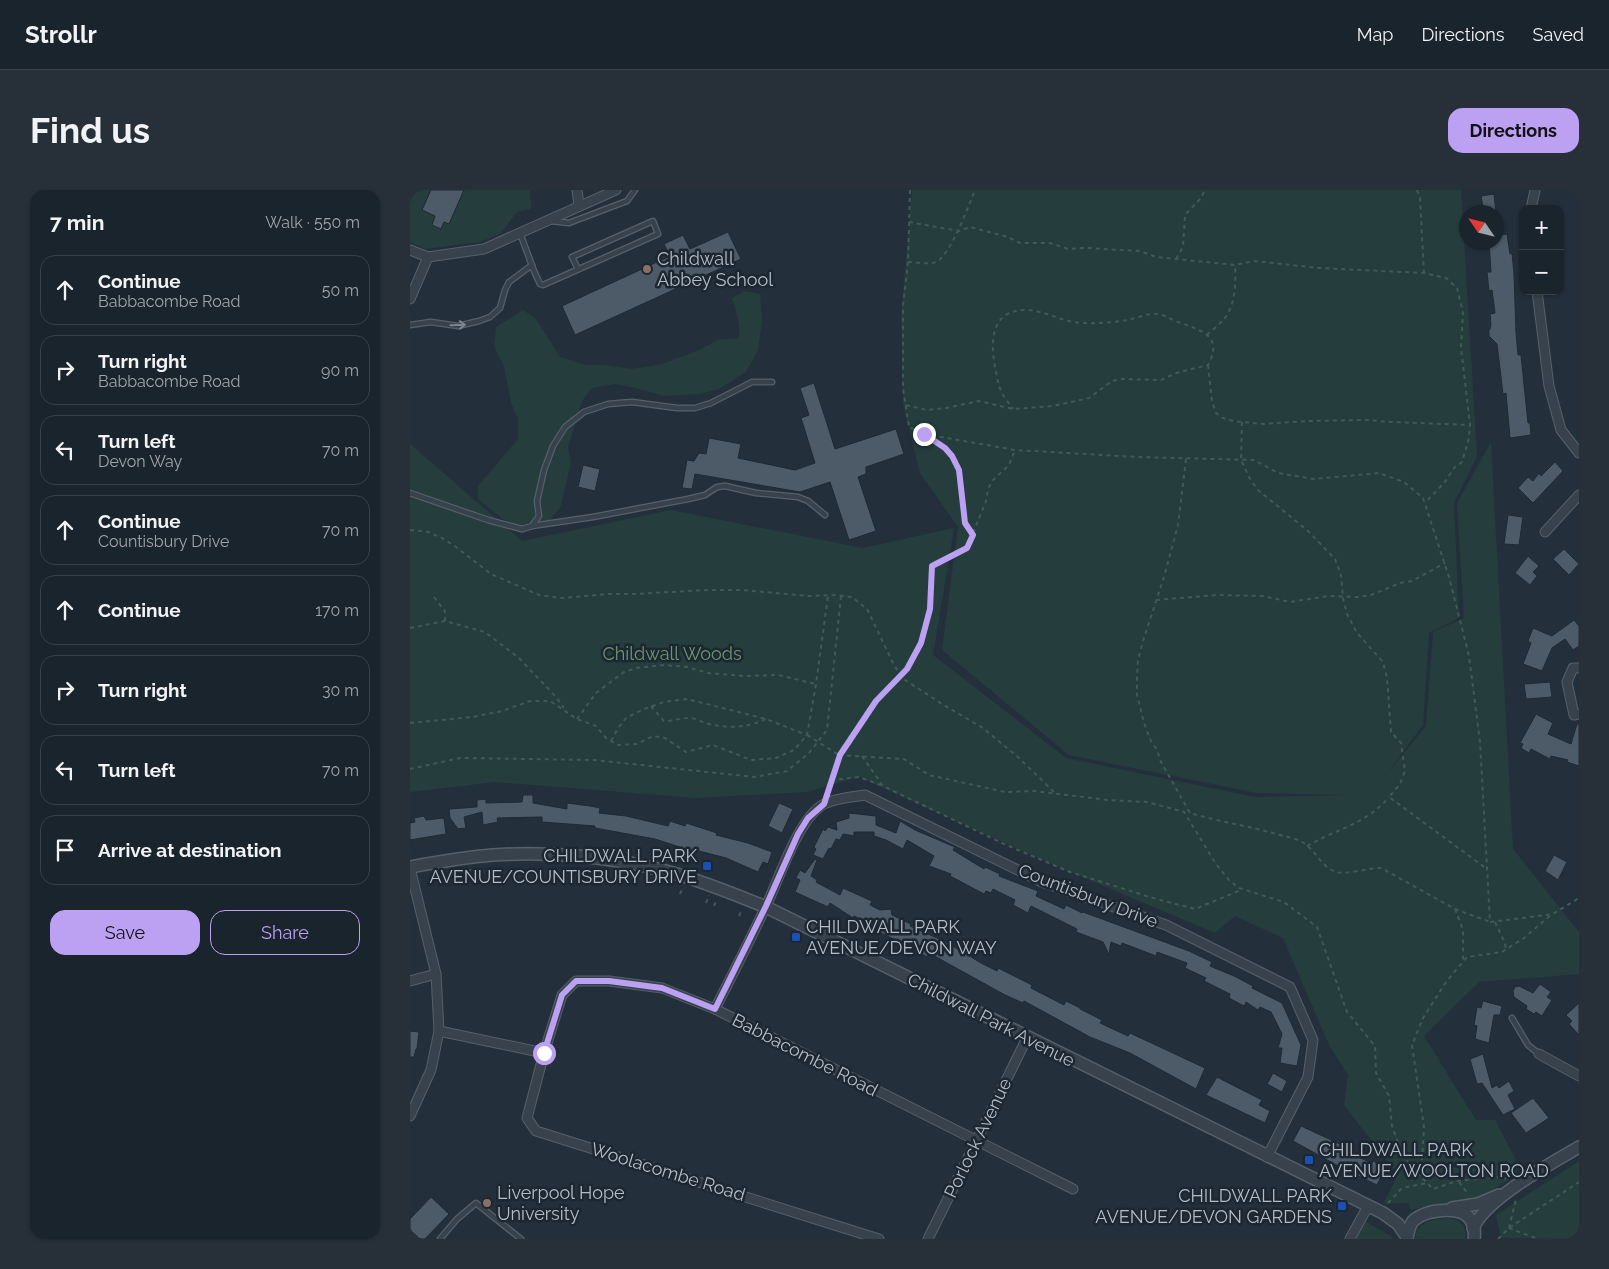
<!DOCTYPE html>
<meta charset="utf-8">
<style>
:root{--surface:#1a242d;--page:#273039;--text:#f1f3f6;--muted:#9fa4aa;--line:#384149;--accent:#bca0f2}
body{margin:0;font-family:Raleway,sans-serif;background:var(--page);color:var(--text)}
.controls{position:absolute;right:15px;top:15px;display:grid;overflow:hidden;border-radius:10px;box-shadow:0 1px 4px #0004}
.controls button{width:45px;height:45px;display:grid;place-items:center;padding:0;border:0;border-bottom:1px solid var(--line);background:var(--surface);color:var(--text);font:25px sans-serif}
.compass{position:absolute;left:1049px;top:15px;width:45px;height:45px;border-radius:50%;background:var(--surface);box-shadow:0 1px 4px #0004;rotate:305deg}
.stop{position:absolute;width:15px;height:15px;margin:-11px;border:4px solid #bca0f2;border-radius:50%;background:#fff}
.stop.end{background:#bca0f2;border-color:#fff;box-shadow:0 1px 5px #0008}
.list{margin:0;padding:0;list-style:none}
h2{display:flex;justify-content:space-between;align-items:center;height:65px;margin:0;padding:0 20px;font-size:21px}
h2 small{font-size:16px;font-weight:400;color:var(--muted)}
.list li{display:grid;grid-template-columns:32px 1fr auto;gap:15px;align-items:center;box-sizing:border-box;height:70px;margin:0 10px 10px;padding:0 10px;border:1px solid var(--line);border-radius:15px}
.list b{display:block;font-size:19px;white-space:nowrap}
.list p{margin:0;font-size:16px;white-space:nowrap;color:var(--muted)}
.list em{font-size:16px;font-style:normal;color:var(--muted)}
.actions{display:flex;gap:10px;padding:15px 20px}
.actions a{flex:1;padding:11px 0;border:1px solid var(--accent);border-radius:15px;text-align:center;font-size:18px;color:var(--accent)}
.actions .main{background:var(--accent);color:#111}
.icon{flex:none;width:28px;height:28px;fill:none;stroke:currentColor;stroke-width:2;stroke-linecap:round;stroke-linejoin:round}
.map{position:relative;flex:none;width:1169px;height:1049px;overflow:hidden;border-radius:15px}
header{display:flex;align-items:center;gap:30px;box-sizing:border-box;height:70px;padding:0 25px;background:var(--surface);border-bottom:1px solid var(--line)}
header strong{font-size:24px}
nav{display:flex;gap:28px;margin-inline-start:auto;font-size:18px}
.intro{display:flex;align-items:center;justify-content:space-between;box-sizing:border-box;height:120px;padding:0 30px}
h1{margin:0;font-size:35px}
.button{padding:12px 22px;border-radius:15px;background:var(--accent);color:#111;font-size:18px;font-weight:700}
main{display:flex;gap:30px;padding:0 30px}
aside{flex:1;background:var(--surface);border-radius:15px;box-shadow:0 1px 4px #0004}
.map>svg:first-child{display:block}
</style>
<header>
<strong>Strollr</strong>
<nav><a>Map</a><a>Directions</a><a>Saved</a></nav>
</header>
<div class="intro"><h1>Find us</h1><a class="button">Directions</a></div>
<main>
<aside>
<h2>7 min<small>Walk · 550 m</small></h2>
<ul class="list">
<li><svg class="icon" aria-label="ahead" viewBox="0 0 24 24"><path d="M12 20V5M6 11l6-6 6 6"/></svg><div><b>Continue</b><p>Babbacombe Road</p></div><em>50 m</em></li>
<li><svg class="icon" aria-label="right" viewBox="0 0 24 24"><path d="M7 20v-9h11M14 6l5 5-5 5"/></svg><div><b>Turn right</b><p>Babbacombe Road</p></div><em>90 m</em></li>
<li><svg class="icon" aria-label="left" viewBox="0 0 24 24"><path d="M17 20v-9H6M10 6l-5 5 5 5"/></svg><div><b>Turn left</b><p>Devon Way</p></div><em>70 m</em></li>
<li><svg class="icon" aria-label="ahead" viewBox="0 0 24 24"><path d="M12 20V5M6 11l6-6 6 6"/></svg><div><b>Continue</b><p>Countisbury Drive</p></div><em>70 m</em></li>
<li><svg class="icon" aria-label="ahead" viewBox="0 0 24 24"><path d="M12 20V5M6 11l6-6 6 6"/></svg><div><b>Continue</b></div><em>170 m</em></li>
<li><svg class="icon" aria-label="right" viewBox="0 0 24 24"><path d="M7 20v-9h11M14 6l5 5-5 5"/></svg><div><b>Turn right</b></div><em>30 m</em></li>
<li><svg class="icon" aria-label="left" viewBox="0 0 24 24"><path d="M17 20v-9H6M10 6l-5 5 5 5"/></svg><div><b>Turn left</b></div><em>70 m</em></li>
<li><svg class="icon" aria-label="arrive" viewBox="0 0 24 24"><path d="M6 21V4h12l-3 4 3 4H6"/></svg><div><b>Arrive at destination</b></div></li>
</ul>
<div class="actions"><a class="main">Save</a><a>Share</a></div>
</aside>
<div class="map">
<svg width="1169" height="1049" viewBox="0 0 1169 1049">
<rect width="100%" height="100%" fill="#23303c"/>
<g fill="#253d3d">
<polygon points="0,0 120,0 121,19 107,22 90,44 70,52 15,59 0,52"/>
<polygon points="502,0 1051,0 1067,266 1044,313 1049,428 1019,443 1013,535 976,585 1016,536 1023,442 1054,428 1047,313 1081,252 1103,659 1169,742 1169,784 1069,792 1014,846 1066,930 1085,930 1107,972 1107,985 1071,1007 1001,1020 998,1013 973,1014 988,985 934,915 938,885 919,855 873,748 825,726 805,743 637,672 449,587 397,602 286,608 85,592 0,602 0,254 112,351 261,320 452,358 544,338 523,465 656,568 845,607 937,605 847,603 659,565 532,460 548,337 510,283 493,214 491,126"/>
<path d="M334,101L350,104L352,131L348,160L336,182L309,199L290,204L254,206L225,198L205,194L182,198L172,211L158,257L161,272L151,316L139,331L112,344L68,309V296L108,249V229L101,213L94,176L84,156L86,137L113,120L126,129L150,167L176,175H195L221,179L252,174L287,161L308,150L329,148C331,134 326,121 322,108Z"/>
<polygon points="1169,971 1169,1049 1091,1048 1086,1025"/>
<path d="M1037,1028C1050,1028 1057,1036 1055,1049H1005C1007,1031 1023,1030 1037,1028Z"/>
<polygon points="956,1032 981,1046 983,1049 945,1049"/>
</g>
<g fill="#4c5b67" stroke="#1e2933">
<polygon points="21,0 54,0 39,34 34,32 31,39 22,35 25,26 12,20"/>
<polygon points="1084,4 1086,22 1074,22 1071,6"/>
<polygon points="318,42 331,69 165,145 152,116 260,66 254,54 273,45 280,59"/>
<polygon points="1097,44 1100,64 1102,63 1104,84 1106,142 1108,165 1111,165 1118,233 1120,233 1121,245 1100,248 1096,203 1093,204 1087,154 1079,146 1079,140 1080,139 1081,135 1080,124 1085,123 1082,100 1079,101 1077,82 1081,82 1079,52 1086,52 1086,45"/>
<polygon points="404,193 425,259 486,239 494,264 456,277 456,284 448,287 466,341 439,350 420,292 390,302 285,284 282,299 272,298 277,270 284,271 289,263 296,264 299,248 331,254 328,268 385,280 405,273 391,228 399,225 390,198"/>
<polygon points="1145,272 1153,281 1123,313 1108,298 1118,287 1123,291 1129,283 1131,286"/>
<polygon points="173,275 190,279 185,301 168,297"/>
<polygon points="1098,325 1113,327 1109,355 1094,354"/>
<polygon points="1154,359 1169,374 1159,385 1143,369"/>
<polygon points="1118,366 1129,376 1123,382 1127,386 1120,395 1105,383"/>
<polygon points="1164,430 1169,436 1169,456 1163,460 1155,449 1142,458 1132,481 1113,474 1121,453 1118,451 1123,438 1142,446"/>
<polygon points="1140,492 1142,507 1116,509 1114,494"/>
<polygon points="1126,524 1143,533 1138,544 1161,554 1167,534 1169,534 1169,576 1157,572 1158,570 1141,566 1140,569 1121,559 1119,563 1111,558 1113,554 1110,553"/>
<polygon points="113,605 123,605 123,613 157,619 157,613 180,616 190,618 189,623 216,626 258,636 260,631 275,636 276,633 307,643 306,645 338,653 362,662 358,674 353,672 348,682 316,668 285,660 285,662 245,649 185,638 185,636 132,632 132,627 87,628 88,632 73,635 72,622 54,627 56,638 48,639 40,628 39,619 67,617 67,610 76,609 76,613 112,612"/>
<polygon points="369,613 383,619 372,643 358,636"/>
<polygon points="439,623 466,626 466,635 486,643 490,631 505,640 545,657 543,660 574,679 575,677 590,684 589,686 628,701 626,706 654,719 656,715 672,723 673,722 779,761 802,772 800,776 824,786 843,796 842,798 872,813 891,855 887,876 870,873 872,858 868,858 872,844 861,822 850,817 848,820 836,812 834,816 819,808 820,804 794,791 796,788 775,778 777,773 747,762 746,766 712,753 711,756 701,752 699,765 693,752 666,742 667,739 621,716 618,723 603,715 605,710 583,699 581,703 576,701 574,704 540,686 541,684 519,676 524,666 497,650 493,659 476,650 464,646 464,642 444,642 444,646 433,644 430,650 426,649 421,659 419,658 413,669 403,665 406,659 404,657 413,639 415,641 418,637 427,640 426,632 439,628"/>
<polygon points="14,626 16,630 34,628 36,644 0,650 0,633 5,632 4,628"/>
<polygon points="1144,665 1157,672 1148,690 1135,681"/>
<polygon points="405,669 407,670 401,686 407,690 406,692 430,705 433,698 462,711 460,715 470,720 481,719 482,725 501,734 500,736 536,752 571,773 587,781 588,778 622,795 621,798 654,815 656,811 670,818 670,819 692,830 690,833 718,846 720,843 795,878 786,899 720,863 680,847 614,811 613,813 595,805 519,763 517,767 493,752 492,753 456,736 458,733 444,726 443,728 420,713 418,717 385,702 390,690 386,688 390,680 395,683"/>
<polygon points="1130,794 1141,802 1137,807 1142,810 1132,826 1126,822 1124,824 1116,819 1117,816 1104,807 1103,801 1105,797 1109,796 1123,803"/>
<polygon points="1073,811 1092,816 1090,825 1084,825 1079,853 1065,849 1067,836 1064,835 1067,817 1071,818"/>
<polygon points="1169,813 1169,845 1159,834 1162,831 1156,825"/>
<polygon points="0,841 9,842 7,859 6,859 4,867 0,867"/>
<polygon points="1073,864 1082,898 1087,895 1089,898 1099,891 1104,901 1098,905 1105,919 1093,925 1072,893 1067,894 1060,869"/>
<polygon points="863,883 877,891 872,902 857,894"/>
<polygon points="807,887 852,910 849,915 860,921 855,933 796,905"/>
<polygon points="1123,908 1139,928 1116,943 1101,923"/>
<polygon points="891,936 941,959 939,963 962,973 963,971 976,977 967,995 932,978 883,951"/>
<polygon points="21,1007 39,1024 15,1049 10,1049 0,1040 0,1029"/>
</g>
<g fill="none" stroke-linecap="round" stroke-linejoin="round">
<defs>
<g id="service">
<polyline points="141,31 159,33 217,11 225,0"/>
<polyline points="110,43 124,81 130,94 133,95 248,44 243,31 162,67 168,79"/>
<polyline points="0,135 21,132 48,136 69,131 80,127 90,118 95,100 99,92 122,75"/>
<polyline points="0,303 78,330 112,339 122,336 129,326 127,311 134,280 143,256 155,237 174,222 198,214 222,212 267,218 285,218 301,213 342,192 362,192"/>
<polyline points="122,336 183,327 278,309 295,305 307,297 315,296 346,303 388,307 398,311 415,325"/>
<polyline points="1102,828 1118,855 1129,864"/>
<polyline points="30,1049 47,1029 66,1013 111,1049"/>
</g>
<g id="minor">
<polyline points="167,0 169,15"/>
<polyline points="1121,19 1125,0"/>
<polyline points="0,60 18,67 74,59 206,0"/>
<polyline points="1127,101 1139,196 1151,240 1169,263"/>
<polyline points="0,109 18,67"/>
<polyline points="1135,342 1169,305"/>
<polyline points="1169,478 1163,478 1157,492 1164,525 1169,524"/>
<polyline points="0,678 26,784 29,841 21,880 0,926"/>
<polyline points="0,791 26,784"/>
<path d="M305,819C322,785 340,751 356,716C369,690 388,628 414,614C425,608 442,607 455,605L632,692L756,735L880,797L903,850L898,887L857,967"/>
<polyline points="29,841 134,863 152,805 166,791 199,791 252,798 305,819 663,999"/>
<polyline points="134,863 117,928 126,941 469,1049"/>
<polyline points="1129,864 1169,886"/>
<polyline points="518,1049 617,848"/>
<polyline points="940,1049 958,1016"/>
</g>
<g id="tertiary">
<path d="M0,677C27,672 55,667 83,665C142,661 206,667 263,683C295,692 326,705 356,717L973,1023L988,1034L997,1047"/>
<polyline points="1042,1018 1068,1014 1089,1005"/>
<path d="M1063,1038C1077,1008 1140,974 1169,957"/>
<path d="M997,1049C998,1042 999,1036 1003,1031C1008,1026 1014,1024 1021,1022C1042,1018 1068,1019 1064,1049"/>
</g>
</defs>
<use href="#service" stroke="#55606a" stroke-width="7"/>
<use href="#minor" stroke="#55606a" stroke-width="11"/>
<use href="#tertiary" stroke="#55606a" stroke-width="14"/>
<g stroke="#435959" stroke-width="2" stroke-dasharray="4 4" stroke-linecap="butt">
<path d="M500,0L498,72L493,116V198L499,237C519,246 544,258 549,282C551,291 551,302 553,312C555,327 554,332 563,345"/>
<polyline points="1007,0 1010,8 1014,83"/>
<polyline points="499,32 549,41 560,37 598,47 610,53 640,53 658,59 676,58 730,61 746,67 825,75 844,71 909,78 1014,83 1036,88 1047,98 1053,123 1051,157 1060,235 1059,248 1052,272 1044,278 1035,292 1015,313"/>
<polyline points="766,69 773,57 775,25 791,8 795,0"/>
<path d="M498,72C506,72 519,75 526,72C540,66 559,15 565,0"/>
<path d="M797,145C802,140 809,135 814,129C826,115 826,91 825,75"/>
<polyline points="798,175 802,211 806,223 813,228 823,231 853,234 899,231 956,230 982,232 1059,235"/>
<path d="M496,215L517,220L536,218L569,211L603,219L643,216L679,208L702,191L712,189L751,190L766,183L798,175C814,146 791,140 768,132C762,130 754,124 747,124C738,123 727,128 718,130C703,132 687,134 672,133C652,132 637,121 617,120C579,119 580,154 586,182C587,186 588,192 589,196C592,205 598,212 603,219"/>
<polyline points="832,232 831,270 840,289 848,300 898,341 925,369 931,385 933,408 937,424 947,443 973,472 977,488 981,542 991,553 995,581 990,594 979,607 1077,679"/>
<polyline points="514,244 605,260 727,267 844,270 868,283 904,289 969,283 994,292 1013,308 1039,387 1059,466 1070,552 1080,732 1143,724 1169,708"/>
<path d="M776,269L768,335L754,387L733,451L728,470L727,487V505L734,533L741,551L747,560L751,572L780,623C810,632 840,636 870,645C877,647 885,648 892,652C905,659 911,677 926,682C935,685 959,678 971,678L1045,719L1080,732"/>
<polyline points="0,340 18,342 32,348 46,357 81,384 129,405 152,408 198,404 224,404 297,400 332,400 399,406 425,405 442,407 457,419 483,473 492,488 532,514 573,538 609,568 645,603"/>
<polyline points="24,407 35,421 35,431"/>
<polyline points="746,410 807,405 853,406 880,412 919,406 948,407 961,405 990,393 1002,391 1035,373"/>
<polyline points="0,438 35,431 75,442 109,468 146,507 154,518"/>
<path d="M241,516L254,531C262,532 269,528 277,528C283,527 290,531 295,533C317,539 336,538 356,529"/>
<polyline points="167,529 186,503 214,482 226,478 255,475 277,477 298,483 334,486 368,485 406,494"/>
<polyline points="0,533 62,527 92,521 120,511 140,511 167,529 186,536 196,548 208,555 227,554 243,546 255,548 276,562 303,555 341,570 366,568 384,560 397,545 406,494 418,406"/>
<polyline points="201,551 208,538 216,528 234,519 254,512 277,509 356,529 397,545"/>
<polyline points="429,565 494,569 519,585 595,602 625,601 697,610 737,612 774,622 806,674 819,690 829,698 874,712 907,737 937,822 965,856 966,883 979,906 982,936 990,958 1000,975 1023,999 1047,991 1089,987 1096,989"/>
<polyline points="452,566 473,596 594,654 660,682 743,708 785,719 831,700"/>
<polyline points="0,579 50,568 184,570 344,587 377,581 399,563 417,540 431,406"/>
<polyline points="421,590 449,587 473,596"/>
<polyline points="418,602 429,565 466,511 497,479 511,453 520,419 522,376 557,358 576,311 578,299 583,290 599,275 605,260"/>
<path d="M897,656C928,638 955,635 979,607"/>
<polyline points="60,679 60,687"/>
<polyline points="270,704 273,697"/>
<polyline points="296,713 299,705"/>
<polyline points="304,716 307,709"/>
<polyline points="1045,719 1053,740 1053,770"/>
<polyline points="329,726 332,719"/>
<polyline points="1085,732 1095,753 1096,760"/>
<polyline points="1011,986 1014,937 1002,855 1013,828 1036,792 1057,767 1092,762 1114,748 1142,724"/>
<polyline points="1049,992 1058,1004"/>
<polyline points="978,1013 992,998 1017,993"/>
<polyline points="1099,1038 1106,1009"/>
<polyline points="1099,1038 1128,1049"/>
<polyline points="1088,1049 1099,1038 1169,992"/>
</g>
<use href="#service" stroke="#37424c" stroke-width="4.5"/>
<use href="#minor" stroke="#37424c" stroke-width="9"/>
<use href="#tertiary" stroke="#37424c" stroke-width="11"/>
<polyline stroke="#435959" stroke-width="2" stroke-dasharray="4 4" stroke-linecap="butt" points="397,545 429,565"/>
</g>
<defs><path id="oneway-shaft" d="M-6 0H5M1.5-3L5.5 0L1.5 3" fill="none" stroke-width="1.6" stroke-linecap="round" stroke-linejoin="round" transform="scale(1.25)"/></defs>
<use stroke="#7b8690" href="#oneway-shaft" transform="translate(48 135) rotate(-2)"/>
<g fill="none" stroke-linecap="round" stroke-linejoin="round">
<polyline stroke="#bca0f2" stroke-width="6" points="134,863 152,805 166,791 199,791 252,798 305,819 356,716 388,644 398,628 414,614 430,565 466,511 497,479 511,453 520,419 522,376 557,358 563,345 555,333 549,280 542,266 535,258 514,244"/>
</g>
<g fill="#8d6e63" stroke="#1c2731" stroke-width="2">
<circle cx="237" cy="79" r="5"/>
<circle cx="77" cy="1013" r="5"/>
</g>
<g fill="#1a4fb4" stroke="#1c2731" stroke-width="2">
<rect x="292" y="671" width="10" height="10" rx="2.5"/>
<rect x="381" y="742" width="10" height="10" rx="2.5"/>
<rect x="894" y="965" width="10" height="10" rx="2.5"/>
<rect x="927" y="1011" width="10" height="10" rx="2.5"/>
</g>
<g text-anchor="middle" stroke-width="5" stroke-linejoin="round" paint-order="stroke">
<g font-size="18" fill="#b3bdc7" stroke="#1c2731" text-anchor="start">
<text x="247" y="75">Childwall<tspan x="247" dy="21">Abbey School</tspan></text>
<text x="287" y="672" text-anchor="end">CHILDWALL PARK<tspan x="287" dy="21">AVENUE/COUNTISBURY DRIVE</tspan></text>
<text x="396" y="743">CHILDWALL PARK<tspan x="396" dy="21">AVENUE/DEVON WAY</tspan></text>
<text x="909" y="966">CHILDWALL PARK<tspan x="909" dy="21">AVENUE/WOOLTON ROAD</tspan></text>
<text x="87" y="1009">Liverpool Hope<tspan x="87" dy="21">University</tspan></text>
<text x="922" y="1012" text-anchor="end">CHILDWALL PARK<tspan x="922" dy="21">AVENUE/DEVON GARDENS</tspan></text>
</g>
<g font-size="18" fill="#6a9870" stroke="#1c2731">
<text x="262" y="470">Childwall Woods</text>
</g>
<g font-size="18" fill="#b3bdc7" stroke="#1c2731">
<text transform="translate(678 706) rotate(21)" y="6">Countisbury Drive</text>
<text transform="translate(581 830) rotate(27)" y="6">Childwall Park Avenue</text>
<text transform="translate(395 865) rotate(27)" y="6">Babbacombe Road</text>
<text transform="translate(568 948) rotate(-64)" y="6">Porlock Avenue</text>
<text transform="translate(258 982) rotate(17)" y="6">Woolacombe Road</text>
</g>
</g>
</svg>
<div class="controls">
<button>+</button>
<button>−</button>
</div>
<svg class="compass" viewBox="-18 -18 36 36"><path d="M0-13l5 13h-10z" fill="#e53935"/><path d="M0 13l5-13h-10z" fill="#9fa4aa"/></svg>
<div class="stop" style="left:134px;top:863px"></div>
<div class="stop end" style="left:514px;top:244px"></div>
</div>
</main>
